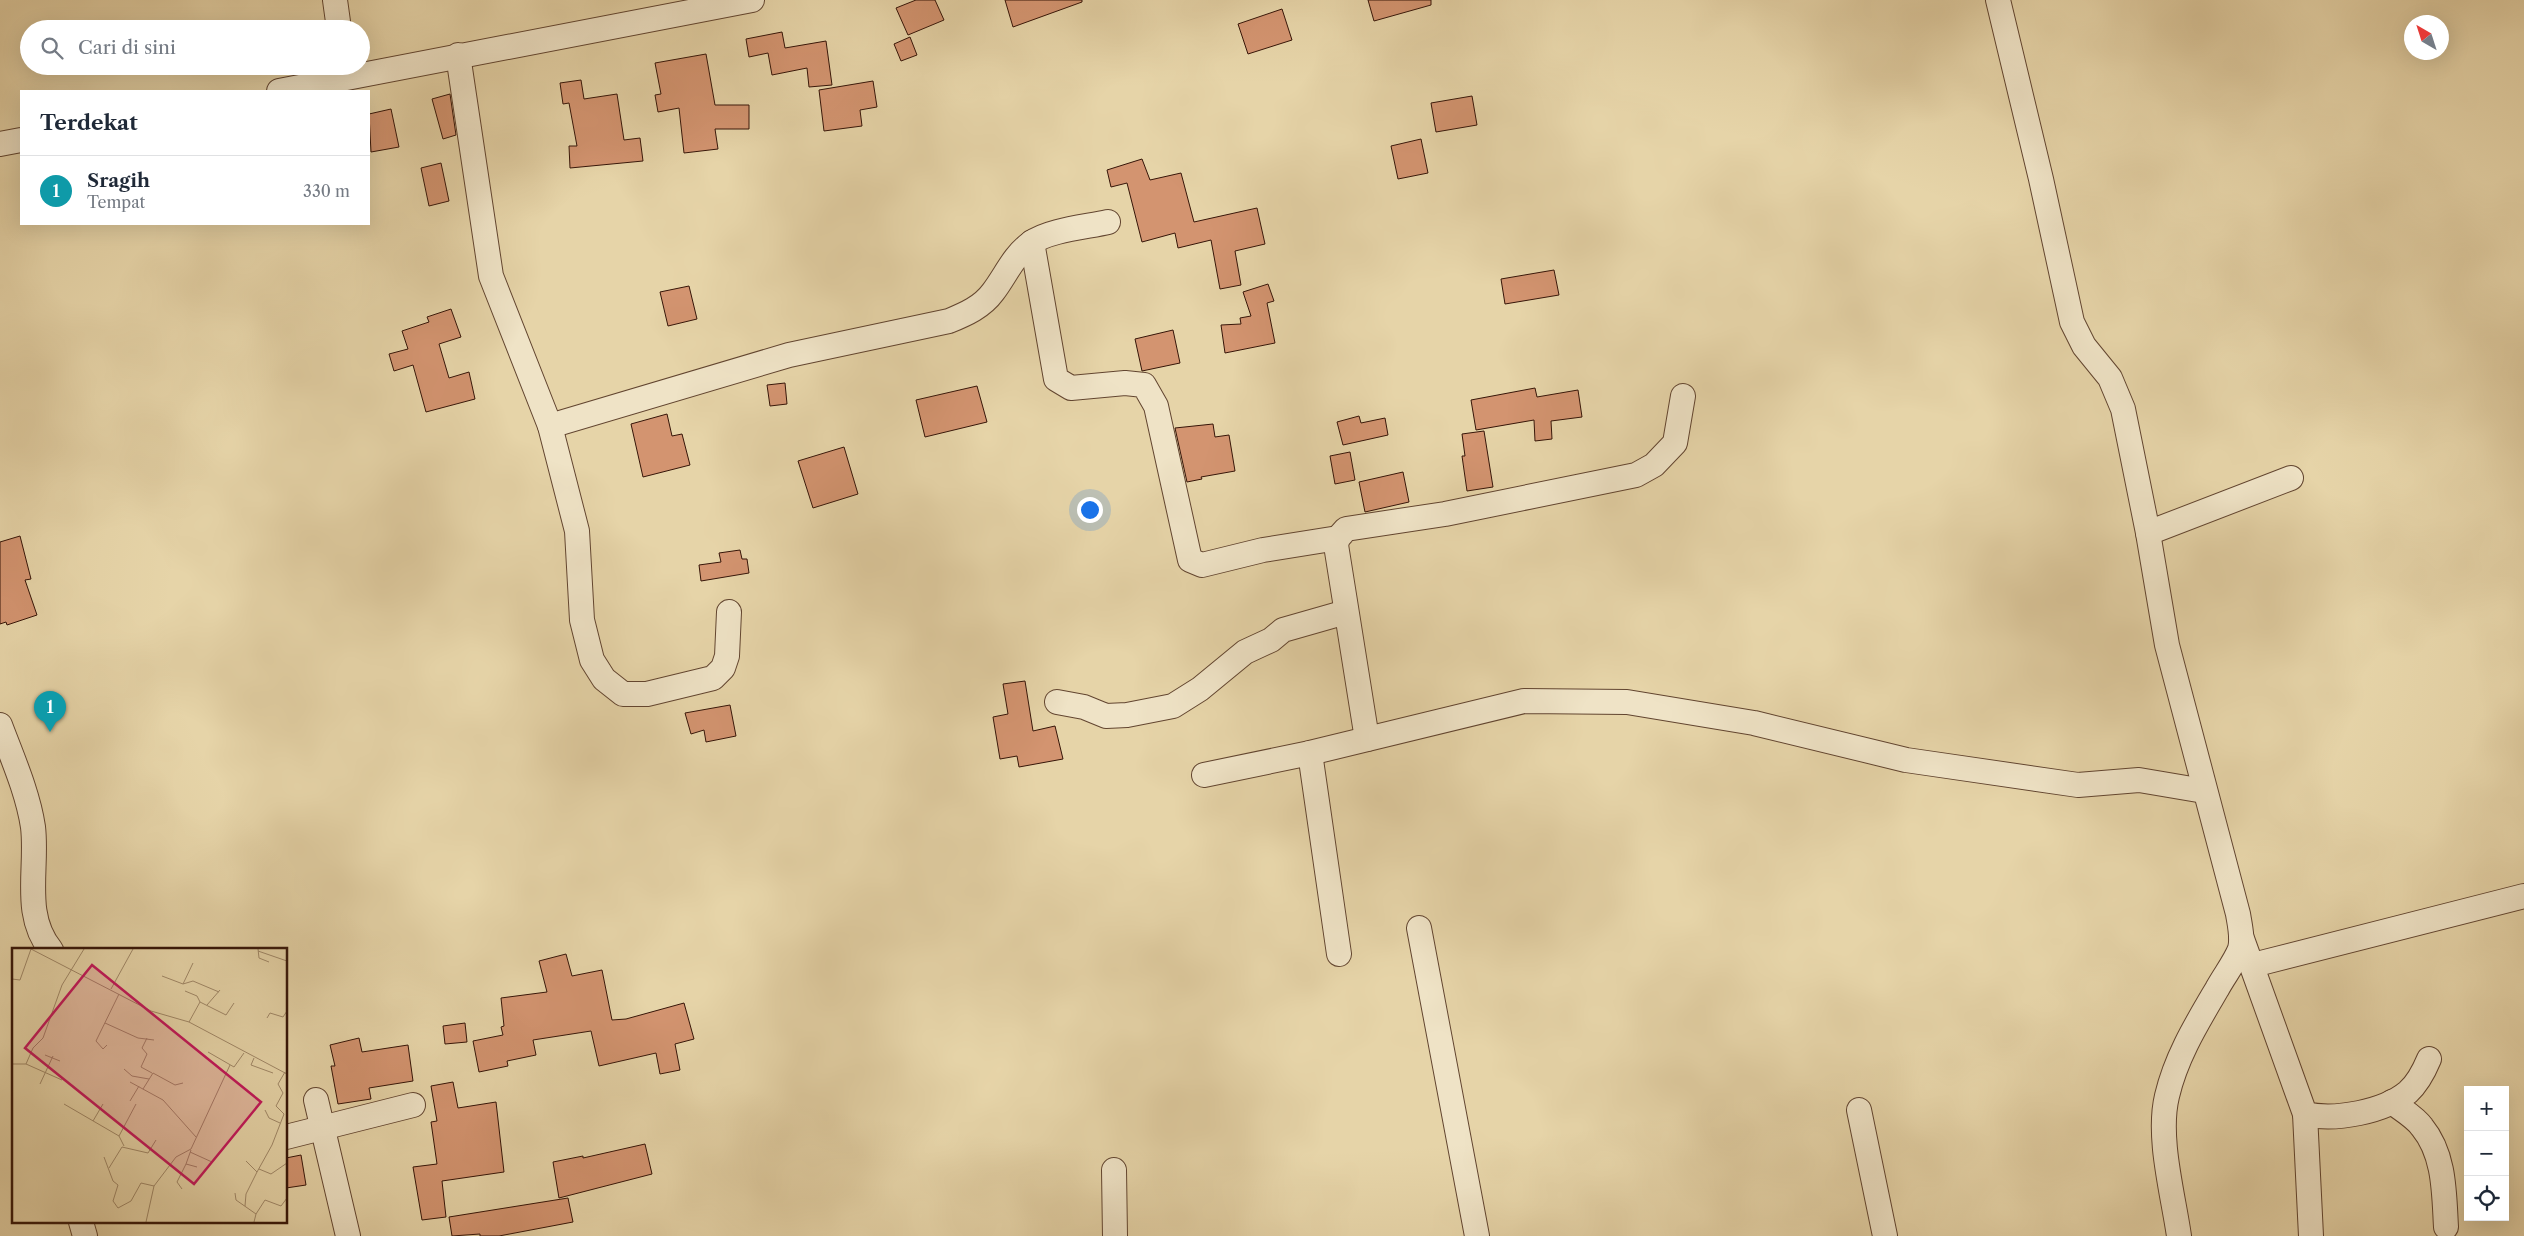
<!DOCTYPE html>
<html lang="id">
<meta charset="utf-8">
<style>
:root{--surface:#fff;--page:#f2f2f3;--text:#1f2937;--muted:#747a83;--line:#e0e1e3;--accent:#8f2418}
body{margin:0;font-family:"Libre Caslon Text",serif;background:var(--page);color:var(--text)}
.controls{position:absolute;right:15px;bottom:15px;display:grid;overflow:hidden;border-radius:0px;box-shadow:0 5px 20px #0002}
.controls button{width:45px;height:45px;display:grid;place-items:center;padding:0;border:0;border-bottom:1px solid var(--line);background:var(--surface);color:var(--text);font:25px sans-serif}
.compass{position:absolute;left:2404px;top:15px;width:45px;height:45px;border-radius:50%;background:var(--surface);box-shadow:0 5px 20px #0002;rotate:321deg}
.you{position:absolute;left:1089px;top:509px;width:18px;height:18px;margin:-12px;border:4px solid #fff;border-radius:50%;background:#1a73e8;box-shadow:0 0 0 8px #1a73e833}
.badge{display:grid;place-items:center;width:32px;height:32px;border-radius:50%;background:var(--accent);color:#fff;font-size:16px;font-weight:700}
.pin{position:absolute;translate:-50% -41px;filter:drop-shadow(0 1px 2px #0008)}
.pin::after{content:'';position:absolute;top:26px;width:18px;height:15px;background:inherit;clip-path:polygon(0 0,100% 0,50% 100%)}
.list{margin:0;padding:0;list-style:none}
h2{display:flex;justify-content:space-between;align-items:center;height:65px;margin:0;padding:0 20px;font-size:21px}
h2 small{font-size:16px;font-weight:400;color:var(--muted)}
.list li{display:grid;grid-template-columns:32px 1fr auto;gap:15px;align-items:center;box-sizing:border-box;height:70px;padding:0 20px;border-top:1px solid var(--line)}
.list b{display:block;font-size:19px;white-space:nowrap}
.list p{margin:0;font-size:16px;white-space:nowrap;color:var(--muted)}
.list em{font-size:16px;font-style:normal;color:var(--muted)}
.icon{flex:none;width:28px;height:28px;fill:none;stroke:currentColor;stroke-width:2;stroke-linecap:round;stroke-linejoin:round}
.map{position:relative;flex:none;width:2524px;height:1236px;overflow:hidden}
.search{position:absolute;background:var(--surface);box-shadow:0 5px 20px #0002;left:20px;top:20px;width:350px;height:55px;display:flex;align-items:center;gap:12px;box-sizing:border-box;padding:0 18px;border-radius:28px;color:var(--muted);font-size:19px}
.panel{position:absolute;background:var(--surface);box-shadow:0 5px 20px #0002;left:20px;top:90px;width:350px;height:135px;border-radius:0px}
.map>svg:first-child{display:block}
</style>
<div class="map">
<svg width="2524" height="1236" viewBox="0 0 2524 1236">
<rect width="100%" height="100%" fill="#e6d4a8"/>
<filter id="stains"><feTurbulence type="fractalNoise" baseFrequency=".004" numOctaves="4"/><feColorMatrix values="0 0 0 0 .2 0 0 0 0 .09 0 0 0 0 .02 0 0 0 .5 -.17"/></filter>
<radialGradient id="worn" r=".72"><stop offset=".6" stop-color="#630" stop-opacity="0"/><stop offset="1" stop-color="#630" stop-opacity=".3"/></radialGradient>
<g fill="#d39470" stroke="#361508">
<polygon points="916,0 935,0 944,20 908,35 896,8"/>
<polygon points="1005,0 1082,0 1082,2 1013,27"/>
<polygon points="1368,0 1431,0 1431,5 1374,21"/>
<polygon points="1282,9 1292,40 1248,54 1238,24"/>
<polygon points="782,32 785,48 826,41 832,85 809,87 807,68 772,75 768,53 749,57 746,39"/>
<polygon points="910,37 917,55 901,61 894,44"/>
<polygon points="706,54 715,105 749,105 749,129 715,129 718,149 684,153 679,108 658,112 655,95 661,94 655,63"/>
<polygon points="581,80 584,99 617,94 624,140 640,138 643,161 570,168 569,146 577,146 569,103 563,104 560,83"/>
<polygon points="873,81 877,107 860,110 862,126 824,131 819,90"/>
<polygon points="450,94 456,135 443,139 432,99"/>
<polygon points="1472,96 1477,125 1436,132 1431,103"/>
<polygon points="391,109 399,147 371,152 369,114"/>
<polygon points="1421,139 1428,173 1398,179 1391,146"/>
<polygon points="1142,159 1150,180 1181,173 1194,222 1257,208 1265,244 1235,251 1241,285 1220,289 1211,240 1178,248 1175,233 1142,242 1127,183 1111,187 1107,170"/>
<polygon points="441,163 449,201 429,206 421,168"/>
<polygon points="1554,270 1559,295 1505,304 1501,279"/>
<polygon points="1268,284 1274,301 1267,303 1275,343 1225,353 1221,325 1241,324 1240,318 1251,316 1243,292"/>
<polygon points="689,286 697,319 668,326 660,292"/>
<polygon points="451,309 461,337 439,344 449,378 469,372 475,399 426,412 413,365 394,371 389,354 408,349 402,331 429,322 427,317"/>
<polygon points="1173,330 1180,363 1142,371 1135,339"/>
<polygon points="785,383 787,404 770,406 767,385"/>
<polygon points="977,386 987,422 925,437 916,400"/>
<polygon points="1535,388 1537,397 1578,390 1582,417 1551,421 1552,439 1535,441 1534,420 1476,430 1471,400"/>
<polygon points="667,414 672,436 682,434 690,465 643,477 631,424"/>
<polygon points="1359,416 1361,423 1385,418 1388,435 1343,445 1337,422"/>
<polygon points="1213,424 1215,437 1229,435 1235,471 1201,477 1202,479 1187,482 1175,428"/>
<polygon points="1484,431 1493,487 1467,491 1462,456 1465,456 1462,434"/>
<polygon points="844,447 858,494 813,508 798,461"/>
<polygon points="1350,452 1355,480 1335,484 1330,456"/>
<polygon points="1403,472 1409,502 1365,512 1359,482"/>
<polygon points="20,536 31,579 25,580 37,615 7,625 6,622 0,624 0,542"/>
<polygon points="740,550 742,559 747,559 749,573 701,581 699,565 721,562 719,553"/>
<polygon points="1025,681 1033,731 1055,726 1063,759 1019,767 1017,756 1000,759 993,717 1008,714 1003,684"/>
<polygon points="730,705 736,736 706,742 704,730 691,734 685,713"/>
<polygon points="566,954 572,976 602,970 612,1020 626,1019 684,1003 694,1039 675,1044 680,1070 660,1074 656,1053 599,1066 591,1031 533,1040 536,1055 507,1061 508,1066 479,1072 473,1041 503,1035 501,1027 504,1026 501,998 547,992 539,961"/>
<polygon points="465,1023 467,1042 445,1044 443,1026"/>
<polygon points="359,1038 362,1052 408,1045 413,1081 369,1088 371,1099 338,1104 331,1066 335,1066 330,1045"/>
<polygon points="453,1082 458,1108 496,1102 504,1172 442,1181 446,1217 422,1220 413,1167 437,1164 431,1122 437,1121 431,1086"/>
<polygon points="645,1144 652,1174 559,1198 553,1162 583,1156 583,1158"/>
<polygon points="301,1155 306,1185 286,1188 286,1158"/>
<polygon points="568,1198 573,1222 499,1236 480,1236 480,1234 452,1236 449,1217"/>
</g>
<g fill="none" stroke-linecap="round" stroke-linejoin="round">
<defs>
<g id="street">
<polyline points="335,0 339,29"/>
<path d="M1998,0L2041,179L2072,322L2084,346L2110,378L2123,409L2148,533L2167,645L2238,914C2240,926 2243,938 2240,949C2235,962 2224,976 2217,989C2197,1023 2176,1057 2167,1096C2157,1137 2173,1194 2179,1236"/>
<polyline points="458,55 491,276 550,426 577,531 582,620 592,660 604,679 623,694 647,694 713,678 723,668 727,656 729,612"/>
<polyline points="279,91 752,0"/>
<polyline points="0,144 21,140"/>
<polyline points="1032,242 1056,379 1071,388 1125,383 1144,385 1156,406 1190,560 1202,565 1263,550 1338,538"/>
<path d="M550,426L789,355L949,321C966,314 982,307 993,292C1006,275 1013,256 1031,243C1049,230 1086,227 1108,222"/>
<polyline points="2148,533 2291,478"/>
<polyline points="1057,702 1084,707 1106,716 1127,715 1173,706 1200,689 1245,652 1271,640 1283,630 1346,612"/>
<path d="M0,725C12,757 28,793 33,827C38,868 22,915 51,950"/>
<polyline points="1367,739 1336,545 1338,538 1346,529 1445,514 1636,475 1654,465 1675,443 1683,396"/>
<polyline points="1310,753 1339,954"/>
<polyline points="1204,775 1310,753 1524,701 1627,702 1754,723 1906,760 2078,785 2139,780 2204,791"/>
<polyline points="1419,928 1477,1236"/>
<path d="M2241,936L2305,1114C2335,1121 2384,1112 2408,1092C2418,1083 2424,1071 2429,1059"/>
<polyline points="2253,965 2524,896"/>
<polyline points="316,1100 348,1236"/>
<path d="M2392,1102C2402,1110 2415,1117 2422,1127C2445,1155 2444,1193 2446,1227"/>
<polyline points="1859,1110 1885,1236"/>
<polyline points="2305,1114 2311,1236"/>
<polyline points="286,1137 413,1105"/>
<polyline points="1114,1170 1115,1236"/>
<polyline points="81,1222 85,1236"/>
</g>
</defs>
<use href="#street" stroke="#624530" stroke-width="26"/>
<use href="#street" stroke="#efe3c6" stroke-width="24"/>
</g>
<g transform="translate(12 948)">
<rect width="275" height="275" fill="#e6d4a8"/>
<path fill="none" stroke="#a08868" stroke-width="1" d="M19,1L139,63L177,74L275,126M246,1L247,10L257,14M246,3L275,13M181,15L171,36L181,33L207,44M150,28L171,36M0,31L8,32L19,1M99,41L121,1M173,43L185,48L188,54M195,57L208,42M255,70L258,65L271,69L275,63M177,74L188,54L214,67L222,55M93,75L126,90L142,92M135,90L130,100L135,106L129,119L140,125M95,97L91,101L84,93L107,46M196,104L222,119L232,105M33,107L48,113M242,110L239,117L261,125M0,116H14L21,100L31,90L50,37L72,1M14,116L50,132M112,121L120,128L137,131M118,134L151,152L184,189M28,136L41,108M131,141L141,125L163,137L171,135M118,153L127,138M52,156L107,188L112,198M253,162L257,170L268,175M81,173L91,156M107,188L124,156M179,202L174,216L185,219M178,204L200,214M92,209L101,233L106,237L101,253L106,260L119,253L129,235L142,238M234,213L245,224L260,197L272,166L264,158L271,145L266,136L273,124M97,220L110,199L136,205L144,192M247,221L259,226L275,215M170,241L165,234L174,216M223,245L224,252L244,266L242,274M233,258L234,246L245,224M244,266L253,252L269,258L275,250M134,274L142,238L164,209L179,201L218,117"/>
<path fill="#c2185b" fill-opacity="0.15" stroke="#c2185b" stroke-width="2.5" d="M80,17L249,154L182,236L13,100Z"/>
<rect width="275" height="275" fill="none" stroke="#361508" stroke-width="2.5"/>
</g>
<rect width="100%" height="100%" filter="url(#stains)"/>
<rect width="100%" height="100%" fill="url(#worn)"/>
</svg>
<div class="controls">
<button>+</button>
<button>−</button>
<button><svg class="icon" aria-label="locate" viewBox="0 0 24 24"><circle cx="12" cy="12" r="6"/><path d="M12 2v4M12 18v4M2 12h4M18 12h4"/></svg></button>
</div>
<svg class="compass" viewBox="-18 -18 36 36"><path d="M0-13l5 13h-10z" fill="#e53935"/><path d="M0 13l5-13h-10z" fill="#747a83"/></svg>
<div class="you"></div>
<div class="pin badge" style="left:50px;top:732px;background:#0f9aa8">1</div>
<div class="search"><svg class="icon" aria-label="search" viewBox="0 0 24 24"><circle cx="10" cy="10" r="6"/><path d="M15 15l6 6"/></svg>Cari di sini</div>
<section class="panel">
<h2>Terdekat<small></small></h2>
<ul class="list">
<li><span class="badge" style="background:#0f9aa8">1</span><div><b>Sragih</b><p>Tempat</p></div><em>330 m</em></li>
</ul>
</section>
</div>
